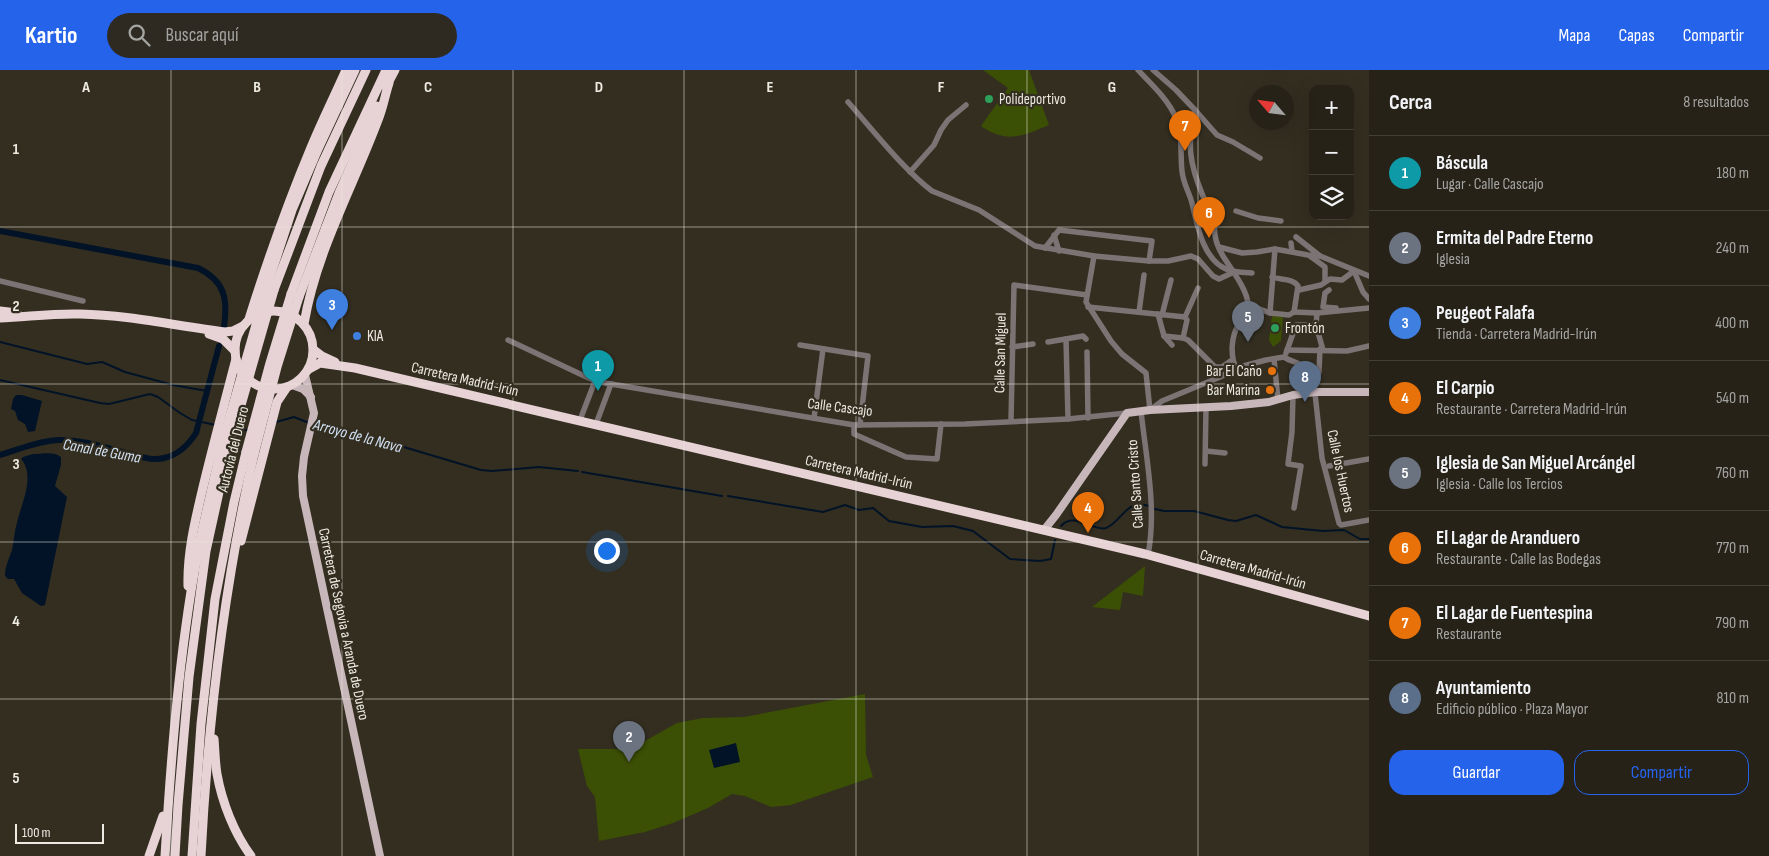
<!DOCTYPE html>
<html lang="es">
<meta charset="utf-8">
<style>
:root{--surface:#262218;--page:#2e2a21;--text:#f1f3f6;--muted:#a4a4a2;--line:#423f37;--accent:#2563eb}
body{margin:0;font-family:"Sofia Sans Condensed",sans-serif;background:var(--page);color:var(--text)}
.controls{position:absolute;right:15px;top:15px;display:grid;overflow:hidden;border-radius:10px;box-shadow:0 5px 20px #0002}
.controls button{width:45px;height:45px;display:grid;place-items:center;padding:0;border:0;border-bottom:1px solid var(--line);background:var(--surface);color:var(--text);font:25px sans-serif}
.compass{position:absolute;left:1249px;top:15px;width:45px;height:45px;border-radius:50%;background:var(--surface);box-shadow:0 5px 20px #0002;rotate:298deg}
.scale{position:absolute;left:15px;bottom:12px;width:89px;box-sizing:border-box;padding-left:5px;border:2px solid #edeae2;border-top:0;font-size:14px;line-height:18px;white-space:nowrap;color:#edeae2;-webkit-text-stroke:4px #332e20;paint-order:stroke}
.you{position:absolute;left:606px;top:480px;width:18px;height:18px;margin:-12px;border:4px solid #fff;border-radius:50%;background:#1a73e8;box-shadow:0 0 0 8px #1a73e833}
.badge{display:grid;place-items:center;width:32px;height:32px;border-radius:50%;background:var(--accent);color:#fff;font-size:16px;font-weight:700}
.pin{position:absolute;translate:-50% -41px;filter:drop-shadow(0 1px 2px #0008)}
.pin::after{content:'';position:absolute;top:26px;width:18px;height:15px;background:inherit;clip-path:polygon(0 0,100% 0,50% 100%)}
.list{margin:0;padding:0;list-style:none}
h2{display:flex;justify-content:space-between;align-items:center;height:65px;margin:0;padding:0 20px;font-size:21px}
h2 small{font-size:16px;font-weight:400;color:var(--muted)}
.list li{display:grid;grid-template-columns:32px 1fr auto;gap:15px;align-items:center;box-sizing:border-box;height:75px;padding:0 20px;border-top:1px solid var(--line)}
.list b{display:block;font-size:19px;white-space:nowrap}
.list p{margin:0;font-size:16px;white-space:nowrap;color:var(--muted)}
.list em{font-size:16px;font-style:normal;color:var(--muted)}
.actions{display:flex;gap:10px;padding:15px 20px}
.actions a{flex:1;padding:11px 0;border:1px solid var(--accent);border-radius:15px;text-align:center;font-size:18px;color:var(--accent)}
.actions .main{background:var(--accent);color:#fff}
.icon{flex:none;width:28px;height:28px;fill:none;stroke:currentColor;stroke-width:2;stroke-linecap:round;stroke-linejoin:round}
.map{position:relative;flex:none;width:1369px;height:786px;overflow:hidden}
header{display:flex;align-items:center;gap:30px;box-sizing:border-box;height:70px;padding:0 25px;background:var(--accent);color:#fff}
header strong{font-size:24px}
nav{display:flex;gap:28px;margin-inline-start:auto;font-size:18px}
.search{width:350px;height:45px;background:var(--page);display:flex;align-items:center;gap:12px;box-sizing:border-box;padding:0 18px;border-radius:28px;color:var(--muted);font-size:19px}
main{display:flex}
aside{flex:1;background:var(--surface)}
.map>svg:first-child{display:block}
</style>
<header>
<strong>Kartio</strong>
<div class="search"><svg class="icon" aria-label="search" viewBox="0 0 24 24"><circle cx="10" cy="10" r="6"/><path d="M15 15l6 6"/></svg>Buscar aquí</div>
<nav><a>Mapa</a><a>Capas</a><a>Compartir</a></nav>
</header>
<main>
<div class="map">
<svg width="1369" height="786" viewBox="0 0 1369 786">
<rect width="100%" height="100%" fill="#332e20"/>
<g fill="#3b5004">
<path d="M983,0H1029L1049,55C1023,66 1007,74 981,56L1008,18Z"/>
<polygon points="1272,246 1283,247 1281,271 1273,277 1269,270"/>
<polygon points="1145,496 1143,526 1123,522 1120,540 1092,537"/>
<polygon points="865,624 866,685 873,707 791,735 771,737 745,726 732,724 708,738 673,753 645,762 599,771 595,727 587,716 578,679 621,679 636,676 677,653 703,648 744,647"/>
</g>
<g fill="#021327">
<polygon points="16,325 22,325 42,331 35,361 28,362 25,354 18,350 15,341 11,339 13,329"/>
<path d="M33,384C42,384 54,381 61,387V395L55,416L67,427L45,535L41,536L22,523L14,509H8L5,506C5,496 9,489 12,480C14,471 14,462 17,453C21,434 36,406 21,389L23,387Z"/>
<polygon points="736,673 740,692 714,698 709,680"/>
</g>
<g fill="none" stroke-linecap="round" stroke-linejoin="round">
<g stroke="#021327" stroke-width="2">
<polyline points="0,272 87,294 102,292 125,302 173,315 207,321"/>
<polyline points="0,310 100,333 109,334 150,324 158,327 180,343 192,350 216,355"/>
<polyline points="276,352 294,347 309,353"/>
<polyline points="314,354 341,364 387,372 481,400 492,401 539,397 578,401"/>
<polyline points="238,359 248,360"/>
<polyline points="582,402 722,426"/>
<polyline points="728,426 823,442 845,435 859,440 873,438 889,451 922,457 953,456 973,461 1010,489 1040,491 1051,489 1055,470"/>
<polyline points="1155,439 1164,441 1194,441 1228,450 1236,451 1256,445 1282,457 1323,461 1344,460 1360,469 1369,469"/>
<path d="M1061,456C1074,441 1093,462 1106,458C1122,452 1126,428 1149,436"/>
</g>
<g stroke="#021327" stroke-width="6">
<path d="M0,161L198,198C225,211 228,229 224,257"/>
<path d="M0,385C19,379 39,371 59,370C83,369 108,379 130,384C142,387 153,391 164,388C178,385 189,374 196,363L219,276"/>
</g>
<g stroke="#7b7374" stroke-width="5.5">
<path d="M1138,0C1151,14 1168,29 1176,48C1183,63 1180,84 1182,101C1183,113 1189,122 1192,133C1197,155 1203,189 1226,199C1234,203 1243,202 1252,203"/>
<path d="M1153,0L1176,20L1195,40C1187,74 1189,93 1203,126C1206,133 1211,139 1213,146C1215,152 1214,159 1215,165C1216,172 1220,181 1223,186C1231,199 1247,219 1248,234C1248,244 1244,246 1239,254C1231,266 1230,285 1236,298"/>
<path d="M848,32C873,60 903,99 932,121L979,140L1035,176L1094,186L1149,191H1168L1191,186L1198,189L1213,206L1219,209L1234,202"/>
<polyline points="1195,40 1217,65 1233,72 1260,88"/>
<polyline points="910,102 934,75 941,60 948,50 966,35"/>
<polyline points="1236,141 1258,148 1281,151"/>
<polyline points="1054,165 1059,181"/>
<polyline points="1296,167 1320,186"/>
<polyline points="1291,173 1292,181"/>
<polyline points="1219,177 1242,183 1257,182 1275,179 1308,185 1320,186 1369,206"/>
<polyline points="1045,178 1059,160 1152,171 1149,191"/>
<polyline points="1094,186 1086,232 1111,271 1122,284 1146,303 1150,340"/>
<polyline points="1310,186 1325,197 1325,211"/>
<polyline points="1354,201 1363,222 1369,229"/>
<path d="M1272,207C1280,210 1293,208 1298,216L1294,242"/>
<polyline points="0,211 83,231"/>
<polyline points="1299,220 1321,215 1330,209 1342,210 1354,201"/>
<polyline points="1329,220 1325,223 1323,237 1336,238"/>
<polyline points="1088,237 1185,247 1198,218"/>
<polyline points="1248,238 1257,238 1270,243 1289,245 1294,242"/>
<polyline points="1139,242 1144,205"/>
<polyline points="1294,242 1317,243 1369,238"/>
<polyline points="1270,243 1275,179"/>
<polyline points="1317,243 1316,255 1323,280"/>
<polyline points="1158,244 1164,266 1172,275"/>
<polyline points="1162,245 1171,210"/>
<polyline points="1164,266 1183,268 1188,270 1215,297 1222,297 1232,290"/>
<polyline points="1183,268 1187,250 1185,247"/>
<polyline points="1066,269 1068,349"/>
<polyline points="508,270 595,311"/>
<polyline points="1048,272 1083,266 1086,269"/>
<polyline points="800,275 868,286 860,355"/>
<polyline points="1012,277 1033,274"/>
<polyline points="1287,280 1347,281 1369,276"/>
<polyline points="1087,282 1088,348"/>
<polyline points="1286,283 1296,255 1316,255"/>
<polyline points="1274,289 1278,330"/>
<polyline points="1314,314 1319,302 1320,279"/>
<polyline points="1293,325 1292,362 1288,394 1301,396 1294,438"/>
<path d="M1150,340L1162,331L1220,307L1236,298L1266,290L1284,287C1289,291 1295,291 1299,294C1306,299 1310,307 1314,314L1322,388L1339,453L1341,455L1369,450"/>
<path d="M1141,341C1146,388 1157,438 1148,485"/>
<polyline points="814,348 823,279"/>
<polyline points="580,350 595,311 611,314"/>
<polyline points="1011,351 1014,215 1087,225"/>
<polyline points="596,354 611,314 854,355 965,354 1068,349 1127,343"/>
<polyline points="854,355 854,364 906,387 937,389 941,354"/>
<polyline points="1206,381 1225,383"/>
<polyline points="1205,394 1206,338"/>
<polyline points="1329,396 1369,389"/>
</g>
<g stroke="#c8b7ba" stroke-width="8">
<polyline points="305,305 314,343 304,387 302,406 303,426 380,786"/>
<polyline points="292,315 303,319 311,327"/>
<polyline points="1044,460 1056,445 1127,343 1150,340 1231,336 1269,332 1293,325 1315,322 1369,322"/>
</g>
<g stroke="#e7d2d5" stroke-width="9">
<polyline points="386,17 395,0"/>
<polyline points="267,216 292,140 318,79 355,0"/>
<polyline points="274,220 321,96 366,0"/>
<polyline points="291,224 329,122 386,0"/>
<polyline points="299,227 339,123 377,36"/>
<circle cx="274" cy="280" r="39"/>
<polyline points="0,241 17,243"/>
<path d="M0,248C27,247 53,243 80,244C129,245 177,256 225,262L233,261L243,256"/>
<path d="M249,249C267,192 287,135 310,80C321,53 334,27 346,0"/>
<path d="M304,254C316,182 353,117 378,50C383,38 385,25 389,13"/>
<polyline points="209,264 223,269 235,281"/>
<polyline points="314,280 322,286 335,292"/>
<polyline points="309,299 320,293 355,298 1145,484 1369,546"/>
<polyline points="241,471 277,332 287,317"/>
<path d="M188,516C187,481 196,447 204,413C214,372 225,331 236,289"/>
<path d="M214,669C215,680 215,692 217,704C222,732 234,763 251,786"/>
<polyline points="149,786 163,746"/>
<path d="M165,786C171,686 179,585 197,486C204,449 214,412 222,374"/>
<polyline points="175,786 178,735 189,607 206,481 229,377"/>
<polyline points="192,786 201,654 215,529 234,432 246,382"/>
<path d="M201,786C208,651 224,516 254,384"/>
</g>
<g stroke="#e7d2d5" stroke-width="9">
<polyline points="222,374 267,216"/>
<polyline points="229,377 274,220"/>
<polyline points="246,382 270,293 291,224"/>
<polyline points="254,384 277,297 299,227"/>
</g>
</g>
<path fill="none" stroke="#edeae2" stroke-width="1" stroke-opacity="0.55" d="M171,0V786M342,0V786M513,0V786M684,0V786M856,0V786M1027,0V786M1198,0V786M0,157H1369M0,314H1369M0,472H1369M0,629H1369"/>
<g fill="#2e9e5b" stroke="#332e20" stroke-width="2">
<circle cx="989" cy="29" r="5"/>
<circle cx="1275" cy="258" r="5"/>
</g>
<circle fill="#3f7fe0" stroke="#332e20" stroke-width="2" cx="357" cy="266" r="5"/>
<g fill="#e8710a" stroke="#332e20" stroke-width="2">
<circle cx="1272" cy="301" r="5"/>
<circle cx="1270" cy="320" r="5"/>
</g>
<g text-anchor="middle" stroke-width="4.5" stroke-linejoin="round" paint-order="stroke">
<g font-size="15" fill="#edeae2" stroke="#332e20" text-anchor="start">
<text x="999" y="34">Polideportivo</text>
<text x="1285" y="263">Frontón</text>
<text x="367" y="271">KIA</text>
<text x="1262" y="306" text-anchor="end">Bar El Caño</text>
<text x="1260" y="325" text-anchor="end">Bar Marina</text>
</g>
<g font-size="15" fill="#edeae2" stroke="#332e20">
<text transform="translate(1000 283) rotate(-89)" y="5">Calle San Miguel</text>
<text transform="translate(465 309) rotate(13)" y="5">Carretera Madrid-Irún</text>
<text transform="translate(840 337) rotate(7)" y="5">Calle Cascajo</text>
<text transform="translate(233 379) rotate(-76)" y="5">Autovía del Duero</text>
<text transform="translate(1341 401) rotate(78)" y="5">Calle los Huertos</text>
<text transform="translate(859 402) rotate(13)" y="5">Carretera Madrid-Irún</text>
<text transform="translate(1135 414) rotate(-94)" y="5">Calle Santo Cristo</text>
<text transform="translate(1253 499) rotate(16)" y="5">Carretera Madrid-Irún</text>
<text transform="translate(344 554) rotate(78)" y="5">Carretera de Segovia a Aranda de Duero</text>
</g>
<g font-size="16" font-style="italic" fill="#d3e3f6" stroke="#332e20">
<text transform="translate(358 365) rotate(15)" y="6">Arroyo de la Nava</text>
<text transform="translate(102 380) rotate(10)" y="6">Canal de Guma</text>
</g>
</g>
<g font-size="16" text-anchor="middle" font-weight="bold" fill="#edeae2" stroke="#332e20" stroke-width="4.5" stroke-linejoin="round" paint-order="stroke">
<text x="86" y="22">A</text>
<text x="257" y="22">B</text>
<text x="428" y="22">C</text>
<text x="599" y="22">D</text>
<text x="770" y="22">E</text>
<text x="941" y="22">F</text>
<text x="1112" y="22">G</text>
<text x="16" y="84">1</text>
<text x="16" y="241">2</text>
<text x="16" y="399">3</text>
<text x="16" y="556">4</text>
<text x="16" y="713">5</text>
</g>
</svg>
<div class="controls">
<button>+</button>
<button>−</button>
<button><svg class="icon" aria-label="layers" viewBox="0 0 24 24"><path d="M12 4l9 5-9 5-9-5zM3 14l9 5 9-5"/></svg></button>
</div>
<svg class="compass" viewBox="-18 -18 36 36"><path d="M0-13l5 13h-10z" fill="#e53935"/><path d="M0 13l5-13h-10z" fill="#a4a4a2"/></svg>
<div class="scale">100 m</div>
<div class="you"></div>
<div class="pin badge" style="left:598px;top:321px;background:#0f9aa8">1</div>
<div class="pin badge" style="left:629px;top:692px;background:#6b7280">2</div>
<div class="pin badge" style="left:332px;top:260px;background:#3f7fe0">3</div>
<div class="pin badge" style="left:1088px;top:463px;background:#e8710a">4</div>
<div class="pin badge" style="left:1248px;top:272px;background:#6b7280">5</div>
<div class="pin badge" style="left:1209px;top:168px;background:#e8710a">6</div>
<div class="pin badge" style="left:1185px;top:81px;background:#e8710a">7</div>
<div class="pin badge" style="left:1305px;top:332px;background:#5c6f8a">8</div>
</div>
<aside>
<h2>Cerca<small>8 resultados</small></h2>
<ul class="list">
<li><span class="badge" style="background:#0f9aa8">1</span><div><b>Báscula</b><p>Lugar · Calle Cascajo</p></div><em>180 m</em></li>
<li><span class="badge" style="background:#6b7280">2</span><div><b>Ermita del Padre Eterno</b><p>Iglesia</p></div><em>240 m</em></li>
<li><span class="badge" style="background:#3f7fe0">3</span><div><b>Peugeot Falafa</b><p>Tienda · Carretera Madrid-Irún</p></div><em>400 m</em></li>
<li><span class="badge" style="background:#e8710a">4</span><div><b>El Carpio</b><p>Restaurante · Carretera Madrid-Irún</p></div><em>540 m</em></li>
<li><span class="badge" style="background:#6b7280">5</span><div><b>Iglesia de San Miguel Arcángel</b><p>Iglesia · Calle los Tercios</p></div><em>760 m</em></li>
<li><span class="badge" style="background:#e8710a">6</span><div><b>El Lagar de Aranduero</b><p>Restaurante · Calle las Bodegas</p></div><em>770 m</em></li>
<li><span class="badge" style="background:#e8710a">7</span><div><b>El Lagar de Fuentespina</b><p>Restaurante</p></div><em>790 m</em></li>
<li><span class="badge" style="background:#5c6f8a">8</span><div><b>Ayuntamiento</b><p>Edificio público · Plaza Mayor</p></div><em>810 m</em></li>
</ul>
<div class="actions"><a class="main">Guardar</a><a>Compartir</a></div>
</aside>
</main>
